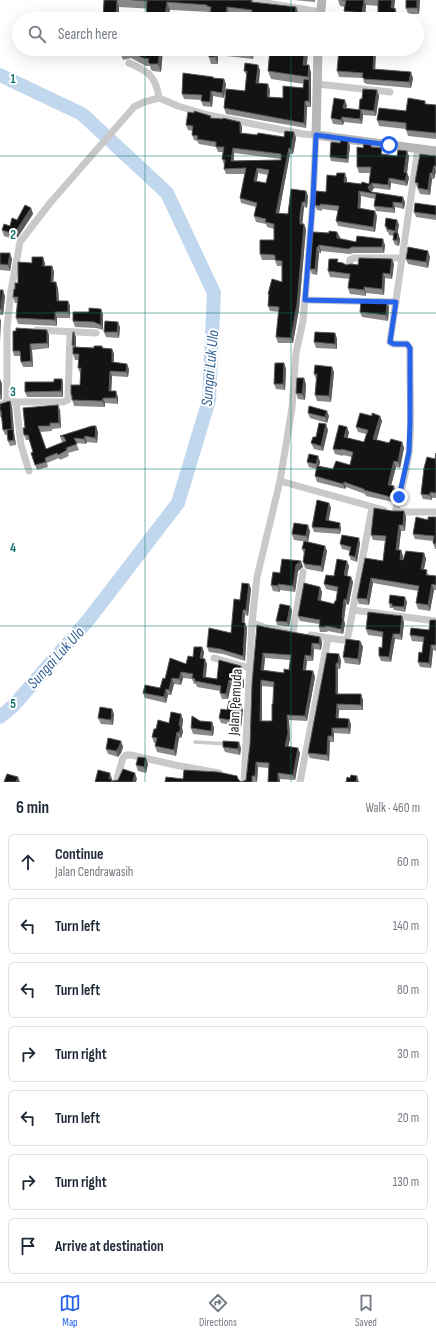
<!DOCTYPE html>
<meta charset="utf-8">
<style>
:root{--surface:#fff;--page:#f2f2f3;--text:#1f2937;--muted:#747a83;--line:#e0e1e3;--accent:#2563eb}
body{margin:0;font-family:"Sofia Sans Condensed",sans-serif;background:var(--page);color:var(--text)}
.stop{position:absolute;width:12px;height:12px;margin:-9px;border:3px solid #2563eb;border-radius:50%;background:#fff}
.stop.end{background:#2563eb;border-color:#fff;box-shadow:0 1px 4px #0008}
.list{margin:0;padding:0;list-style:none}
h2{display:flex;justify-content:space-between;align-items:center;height:52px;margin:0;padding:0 16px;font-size:17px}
h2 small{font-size:13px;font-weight:400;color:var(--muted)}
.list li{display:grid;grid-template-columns:26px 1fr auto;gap:12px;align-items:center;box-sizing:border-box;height:56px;margin:0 8px 8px;padding:0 8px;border:1px solid var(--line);border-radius:6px}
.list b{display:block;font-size:15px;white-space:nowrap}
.list p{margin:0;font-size:13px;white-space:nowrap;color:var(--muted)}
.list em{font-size:13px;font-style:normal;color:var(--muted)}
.icon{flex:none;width:22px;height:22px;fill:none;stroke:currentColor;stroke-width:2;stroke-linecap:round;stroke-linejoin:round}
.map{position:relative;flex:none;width:436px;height:782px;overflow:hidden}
.search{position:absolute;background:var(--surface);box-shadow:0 4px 16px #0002;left:12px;right:12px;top:12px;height:44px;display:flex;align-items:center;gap:10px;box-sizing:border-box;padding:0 14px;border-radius:22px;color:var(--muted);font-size:15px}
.sheet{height:500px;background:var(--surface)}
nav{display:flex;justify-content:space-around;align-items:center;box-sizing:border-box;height:56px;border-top:1px solid var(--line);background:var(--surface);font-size:11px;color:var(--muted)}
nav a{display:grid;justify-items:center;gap:2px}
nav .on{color:var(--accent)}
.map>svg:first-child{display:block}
</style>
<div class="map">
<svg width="436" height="782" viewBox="0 0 436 782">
<rect width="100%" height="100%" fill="#fff"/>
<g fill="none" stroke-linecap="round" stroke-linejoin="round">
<polyline stroke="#c1d7ee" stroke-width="14" points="0,75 82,114 167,193 214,293 209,400 178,503 89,619 14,705 0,717"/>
<polyline stroke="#c9c9c9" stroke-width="3.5" points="195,742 228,744"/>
<g stroke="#c9c9c9" stroke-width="7">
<polyline points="249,0 320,12"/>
<path d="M129,63C148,71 156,76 159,98"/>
<polyline points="317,84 390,92"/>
<polyline points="349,266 350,260 354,258 402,258"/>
<polyline points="305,300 396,302"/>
<polyline points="37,330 96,333"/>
<polyline points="7,402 7,328 11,291 20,242 50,203 134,107 144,102 159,98 178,106 208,115 303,134 316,135 313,199 307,277 303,321 296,353 292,408 280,481 257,577 252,623 244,782"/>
<polyline points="16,402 21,445 29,471"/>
<polyline points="0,405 7,402 63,402 68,400 70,332"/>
<polyline points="280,481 384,510"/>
<path d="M395,512C401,493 406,473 409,453C413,418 409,383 410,348L407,344H394L390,342L418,148"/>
<polyline points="396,512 436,512"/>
<polyline points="353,610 436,621"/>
<polyline points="252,623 267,628 289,632"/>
<polyline points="293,632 303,572"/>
<polyline points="328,638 343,640 346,639 348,636 372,508"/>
<polyline points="214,658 250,668"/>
<polyline points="116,782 123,758 126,755 131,755 175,765 219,773"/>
<polyline points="300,782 328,638 311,635"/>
</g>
<g stroke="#b6b6b6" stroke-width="9">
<polyline points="320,19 322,0"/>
<polyline points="318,49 316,135 436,151"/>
</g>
</g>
<g fill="#898989" fill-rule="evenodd">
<polygon points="104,0 252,0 253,2 296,7 299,15 298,19 251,19 251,17 230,15 230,19 209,19 210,14 209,12 119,7 119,18 103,19"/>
<polygon points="294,0 315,0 315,2"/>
<polygon points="338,0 395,0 394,8 398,15 398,19 378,6 366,5 365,19 356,19 347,18 344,11 345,7 340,6"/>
<polygon points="420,0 419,14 408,14 406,8"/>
<polygon points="121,49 149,50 149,49 254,49 253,59 218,55 218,64 211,64 209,57 208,51 163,49 161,72 153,71 151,70 150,66 146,66 131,58 123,60 120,52"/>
<polygon points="268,49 306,49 308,54 306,65 309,65 311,73 311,107 307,107 306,128 226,114 224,108 245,91 247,76 244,71 260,70 259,83 270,90 269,97 283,98 303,88 304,84 271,79 268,71 270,49"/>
<polygon points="376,49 375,69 413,78 411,88 366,84 366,83 364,83 363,78 339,77 337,71"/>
<polygon points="213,77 214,78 226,84 224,98 213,96 212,107 203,106 201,100 184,99 182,94"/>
<polygon points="377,90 379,96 376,116 363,115 362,124 344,122 343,125 333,124 331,118 347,106 346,108 359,110 359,109 362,99"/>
<polygon points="426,104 436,105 436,139 408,136 406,129 379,126 377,120 406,111"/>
<path d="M212,118L240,122L242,127V133L284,137L294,132L296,138L293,154H290L279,213L288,214L306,191L308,196L307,208L304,207L302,220V224L306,229L299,309L293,343H278L276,337L279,312L270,311L268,306L269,297L268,294L282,282V266H277L275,260H262L260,254L274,240V229L267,227L266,224L256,222L254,216L256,207L241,203L240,198L245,174H226L224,169V165L222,159L223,152H218L216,147L199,144L197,141L194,140L192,135L193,131L188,130L186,125ZM234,153L281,159V160L234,161ZM258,173L268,175L266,183L257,181Z"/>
<polygon points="348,141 350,146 348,163 331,161 330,157 340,143"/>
<polygon points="371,145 372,147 383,154 397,156 409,156 407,173 409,178 407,186 391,183 390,190 374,188 371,192 405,202 404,209 395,207 395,213 376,211 374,206 375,199 361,196 360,209 377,216 375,232 338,226 336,221 338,211 322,209 322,211 317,210 315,205 326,192 347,179 347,182 361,184 369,184 370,173 359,173 357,167 363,148"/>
<polygon points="436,156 436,171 434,179 432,179 430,195 420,194 415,182"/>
<polygon points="436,206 436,220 416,217 414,212"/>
<polygon points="31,208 33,214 16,240 4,236 2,230 10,226"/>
<polygon points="397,220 399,225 397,233 400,239 399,246 395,245 393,240 393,236 389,235 388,232 387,232 385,226"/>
<polygon points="313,232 340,237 339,239 356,242 385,245 384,253 354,253 350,254 321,251 321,253 319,253 317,275 312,274 310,269"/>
<polygon points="0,253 12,259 10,271 0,270"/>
<polygon points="430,257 428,268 408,264 406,259"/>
<polygon points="392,259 394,264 392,279 385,278 384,295 366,293 366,296 350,294 348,288 350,279 330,277 328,271 339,263 346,265 358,265"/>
<polygon points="45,263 45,266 52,266 54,272 53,282 58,288 59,301 68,301 70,306 70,318 57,318 57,326 18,324 16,318 17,303 15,303 13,297 18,283"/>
<polygon points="0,290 5,296 3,315 0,315"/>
<polygon points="387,301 389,307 388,321 362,317 360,312 379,302"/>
<polygon points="103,314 103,330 96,328 75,327 73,321"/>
<polygon points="120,327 119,338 106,337 104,332"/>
<polygon points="335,333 337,339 337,349 316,348 314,342"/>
<polygon points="49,335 49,348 32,350 33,367 23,367 21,362 20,356 14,356 13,351"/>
<polygon points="76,337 76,347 94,348 102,346 103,348 112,349 114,354 114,363 129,369 128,377 112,376 111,391 118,397 118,404 105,403 105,407 74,406 71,395 80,385 80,373 78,368 79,360 75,360 73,354 73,348 72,345"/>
<polygon points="284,363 286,369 285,390 276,389 274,384"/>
<polygon points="334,372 331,402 317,401 315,395 316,379 314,374"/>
<polygon points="0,379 2,384 2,399 0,400"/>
<polygon points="62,379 63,384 63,397 27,397 25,392 54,382"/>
<polygon points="306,384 305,400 298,399 296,393"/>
<polygon points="10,401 12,407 14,432 16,445 10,446 8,441 7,435 5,435 3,430 2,417 0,417 0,404"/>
<polygon points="60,410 61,428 52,429 52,431 40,432 46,449 63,442 62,442 60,436 98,432 97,443 87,442 86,444 76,443 79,450 68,453 69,456 60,460 59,458 47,463 48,467 37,470 31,453 33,452 29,440 26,440 24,435 25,428"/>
<polygon points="308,413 329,416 327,423 310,418"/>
<polygon points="372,416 380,416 382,421 377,440 389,443 402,442 404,448 400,468 396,467 391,485 396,492 393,502 366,496 365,494 346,487 345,489 317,482 315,476 316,469 309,467 307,462 318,456 320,462 319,466 333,469 350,465 352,457 343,455 343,456 335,454 333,449 347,427 349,433 347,438 364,442 366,434 358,432 356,427"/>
<polygon points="328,430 323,451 314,449 311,443 316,437"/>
<polygon points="436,453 436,498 432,498 432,500 423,499 421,494 435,459"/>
<polygon points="329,503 331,508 328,521 341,528 340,534 314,532 312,527"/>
<polygon points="392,511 404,511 406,517 405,531 401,531 399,550 401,550 403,556 402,560 403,560 424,553 426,559 424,569 429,575 436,576 436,590 434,590 430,611 418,609 416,603 418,591 373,583 369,605 359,604 357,598 383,561 385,541 373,540 371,535"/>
<polygon points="436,517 436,549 435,549 433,543 433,541 415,539 413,534 428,520"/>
<polygon points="310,531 308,542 294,540 292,534"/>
<polygon points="360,543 357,562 351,560 349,555 350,551 342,549 340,544"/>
<polygon points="302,549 327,551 323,572 307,569 305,568 303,562 304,554"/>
<polygon points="301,561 303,567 298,571 295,592 280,590 280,592 273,591 271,585 280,573"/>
<polygon points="349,566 347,576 351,577 353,582 349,603 348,605 346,604 344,620 345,624 343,634 328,631 327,632 320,632 319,627 319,624 300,621 298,616 320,587 322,592 321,601 334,604 336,601 338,592 326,589 324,584 334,576"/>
<polygon points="249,584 251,589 248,616 245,615 244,623 247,628 245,661 223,654 209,652 207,647 231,633 240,600"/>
<polygon points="407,602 405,612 394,610 393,608 390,608 389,603"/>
<polygon points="292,610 289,627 277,625 276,621"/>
<polygon points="436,620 436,651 433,650 431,668 420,667 418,662 422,653 423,642 412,641 410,635 429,630"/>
<polygon points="404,622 402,640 395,639 391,662 381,661 379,656 382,648 383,637 368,635 366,629"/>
<path d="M264,627L322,642L321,650L314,649L313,661H307L306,670L313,671L315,677L307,721L289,720L290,739L288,747L300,753L295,780L280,779L269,768L258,767L257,782H165L183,779L238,780L241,782L246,780ZM265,658L290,660L289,670L284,673L264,670ZM262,686L273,687L272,721H262Z"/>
<polygon points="360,641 363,647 360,665 345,663 343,657"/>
<polygon points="202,647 204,652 203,659 207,664 206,677 217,679 241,666 243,671 242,675 244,681 244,688 231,685 228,699 222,699 220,693 220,691 197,687 196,684 194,684 192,679 183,678 181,685 174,684 171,695 168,695 166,703 145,698 143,693 160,688 165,679 186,664"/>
<polygon points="327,653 341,660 340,669 338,669 338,694 361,694 363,700 363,710 339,710 338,718 351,724 350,734 334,733 334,742 330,742 329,761 310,758 308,753"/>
<polygon points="227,710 243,710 241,727 221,723 219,718"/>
<polygon points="114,714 113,725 101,724 98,718"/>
<polygon points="181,714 183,720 182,728 183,732 181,738 179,738 176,756 157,752 155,746 156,743 154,743 152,737 156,729 169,723"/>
<polygon points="200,721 212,722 214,728 213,736 193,734 191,728"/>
<polygon points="121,741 123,747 121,753 118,757 108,754 106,749"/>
<polygon points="223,747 241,748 240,755 225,752"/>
<polygon points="148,764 146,773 138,771 136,765"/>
</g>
<g fill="#5a5a5a">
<polygon points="117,0 119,7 119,19 116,17"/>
<polygon points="364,0 366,5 365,19 362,13"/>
<polygon points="392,0 395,0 393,15 391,8"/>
<polygon points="417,0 420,0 419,14 417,8"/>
<polygon points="167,2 170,10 169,19 165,19"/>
<polygon points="227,7 230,15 230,19 226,19"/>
<polygon points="296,7 299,15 298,19 295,19"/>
<polygon points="395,8 398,15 398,19 395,19"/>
<polygon points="160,49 163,49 161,72 158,64"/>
<polygon points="215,49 218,55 218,64 215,57"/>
<polygon points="251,49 254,49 253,59 251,51"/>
<polygon points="305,49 306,49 308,54 306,72 303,65"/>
<polygon points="374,49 376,49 375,75 373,69"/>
<polygon points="258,65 260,70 258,89 256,83"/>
<polygon points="309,65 311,73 311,85 308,77"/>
<polygon points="411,72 413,78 411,88 409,82"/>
<polygon points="224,79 226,84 224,98 222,93"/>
<polygon points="309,80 311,86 311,107 309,101"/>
<polygon points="268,84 270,90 269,102 267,97"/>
<polygon points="377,90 379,96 376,116 374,111"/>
<polygon points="211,91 213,96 212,107 210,102"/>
<polygon points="345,100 347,106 345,113 343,108"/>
<polygon points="305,101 307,107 306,128 304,123"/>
<polygon points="361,110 363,115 362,124 360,119"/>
<polygon points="342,117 344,122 343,125 341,120"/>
<polygon points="240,122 242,127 242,138 240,133"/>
<polygon points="294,132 296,138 293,154 291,149"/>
<polygon points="348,141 350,146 348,163 347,159"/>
<polygon points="233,148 234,153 233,166 231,161"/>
<polygon points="289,148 290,154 278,218 276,213"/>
<polygon points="407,151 409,156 407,173 409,178 407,186 405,181 404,172"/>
<polygon points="434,166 436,171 434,179 432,173"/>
<polygon points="257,168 258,173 256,186 254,181"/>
<polygon points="345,173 347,179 346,188 344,182"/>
<polygon points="430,173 432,179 430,195 428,190"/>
<polygon points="389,178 391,183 390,190 388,185"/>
<polygon points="372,183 374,188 370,193 368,187"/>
<polygon points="306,191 308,196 307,208 305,202"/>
<polygon points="359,191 361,196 360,214 358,208"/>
<polygon points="403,197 405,202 404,209 402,203"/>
<polygon points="302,202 304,207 302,229 300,224"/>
<polygon points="393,202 395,207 395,213 393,208"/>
<polygon points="31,208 33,214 16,240 14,234"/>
<polygon points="375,211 377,216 375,232 373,227"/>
<polygon points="397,220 399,225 397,236 395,231"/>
<polygon points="304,224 306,229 299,309 293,343 291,338"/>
<polygon points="337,232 340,237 339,244 337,238"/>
<polygon points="398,233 400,239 399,246 397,240"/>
<polygon points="383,239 385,245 384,253 382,247"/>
<polygon points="319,245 321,251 321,253 318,247"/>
<polygon points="317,247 319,253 317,275 315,269"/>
<polygon points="428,251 430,257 428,268 426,262"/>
<polygon points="10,253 12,259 10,271 8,265"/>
<polygon points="43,257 45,263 45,271 43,266"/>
<polygon points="392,259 394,264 392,279 390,274"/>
<polygon points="52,266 54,272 53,288 51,282"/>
<polygon points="383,273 385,278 384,295 382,289"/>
<polygon points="56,282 58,288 59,306 57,301"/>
<polygon points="364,287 366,293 366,296 364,290"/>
<polygon points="3,290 5,296 3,315 1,309"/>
<polygon points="68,301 70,306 70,318 68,312"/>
<polygon points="387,301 389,307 388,321 386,315"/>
<polygon points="101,309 103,314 103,330 101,325"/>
<polygon points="55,312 57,318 57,326 55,320"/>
<polygon points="0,318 1,321 0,342"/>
<polygon points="118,322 120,327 119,338 117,332"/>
<polygon points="47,330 49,335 49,348 47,343"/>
<polygon points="74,332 76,337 76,351 74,345"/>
<polygon points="335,333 337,339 337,349 335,344"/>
<polygon points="30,344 32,350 33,367 31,361"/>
<polygon points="112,349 114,354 114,368 112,362"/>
<polygon points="284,363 286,369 285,390 283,384"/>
<polygon points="127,364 129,369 128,377 126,372"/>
<polygon points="332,367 334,372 331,402 329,396"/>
<polygon points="110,371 112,376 111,397 109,391"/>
<polygon points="304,378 306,384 305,400 302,394"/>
<polygon points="0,379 2,384 2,399 0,393"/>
<polygon points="62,379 63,384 63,397 61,391"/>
<polygon points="116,391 118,397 118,404 116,398"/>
<polygon points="103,398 105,403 105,407 102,401"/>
<polygon points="10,401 12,407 14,432 16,445 14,440 12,429"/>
<polygon points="58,405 60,410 61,428 59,423"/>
<polygon points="327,411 329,416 327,423 325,417"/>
<polygon points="380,416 382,421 375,445 373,439"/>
<polygon points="326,424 328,430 323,451 321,446"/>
<polygon points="96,426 98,432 97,443 95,438"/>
<polygon points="347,427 349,433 346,443 344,437"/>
<polygon points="85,436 87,442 86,444 84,439"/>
<polygon points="402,442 404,448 400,468 398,462"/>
<polygon points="318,456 320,462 318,470 316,464"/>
<polygon points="394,461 396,467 390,490 388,485"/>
<polygon points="344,482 346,487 345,489 343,484"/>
<polygon points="394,486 396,492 393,502 391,497"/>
<polygon points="430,492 432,498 432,500 430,495"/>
<polygon points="329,503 331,508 328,525 326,520"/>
<polygon points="404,511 406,517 405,531 403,525"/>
<polygon points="340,523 341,528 340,534 339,529"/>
<polygon points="308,525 310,531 308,542 306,536"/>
<polygon points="399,525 401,531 398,555 396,550"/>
<polygon points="359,538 360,543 357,562 355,557"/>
<polygon points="325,546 327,551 323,572 321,566"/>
<polygon points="401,550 403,556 402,565 400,559"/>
<polygon points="424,553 426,559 423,574 421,569"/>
<polygon points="301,561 303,567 298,571 295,592 293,586 296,565"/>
<polygon points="347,561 349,566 346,581 344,575"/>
<polygon points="351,577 353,582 349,603 348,605 346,600"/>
<polygon points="371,578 373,583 369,605 367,599"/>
<polygon points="249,584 251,589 248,616 246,610"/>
<polygon points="278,584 280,590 280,592 278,586"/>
<polygon points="432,584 434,590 430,611 428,605"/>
<polygon points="320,587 322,592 320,605 318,600"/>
<polygon points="405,597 407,602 405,612 404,607"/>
<polygon points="344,599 346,604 344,620 345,624 343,634 341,629"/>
<polygon points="290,606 292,610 289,627 287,622"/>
<polygon points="243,610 245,615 244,628 242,622"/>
<polygon points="402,616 404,622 402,640 400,634"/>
<polygon points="245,623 247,628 245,661 243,656"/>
<polygon points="393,634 395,639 391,662 389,657"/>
<polygon points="320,637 322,642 321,650 319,644"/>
<polygon points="360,641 363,647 360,665 358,659"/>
<polygon points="312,643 314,649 313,661 311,656"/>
<polygon points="431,645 433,650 431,668 429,663"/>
<polygon points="202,647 204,652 202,664 200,658"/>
<polygon points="263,653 265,658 263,675 261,670"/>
<polygon points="339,654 341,660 340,669 338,663"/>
<polygon points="305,655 307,661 305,675 303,670"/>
<polygon points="205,659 207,664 205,682 203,677"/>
<polygon points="336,663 338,669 338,699 336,694"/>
<polygon points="241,666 243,671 241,680 239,675"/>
<polygon points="313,671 315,677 307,721 305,716"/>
<polygon points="181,672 183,678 181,685 179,679"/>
<polygon points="242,675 244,681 244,688 242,682"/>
<polygon points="172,678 174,684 171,695 169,690"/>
<polygon points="229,680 231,685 228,699 226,694"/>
<polygon points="261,680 262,686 262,726 260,721"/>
<polygon points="166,689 168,695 166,703 164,697"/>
<polygon points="361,694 363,700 363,710 361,705"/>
<polygon points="241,704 243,710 241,727 239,722"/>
<polygon points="337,704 339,710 338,724 336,718"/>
<polygon points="112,709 114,714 113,725 111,720"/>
<polygon points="181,714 183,720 182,728 183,732 181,738 179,733 179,726"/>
<polygon points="287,715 289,720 290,739 287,752 285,746"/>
<polygon points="349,719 351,724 350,734 348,728"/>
<polygon points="212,722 214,728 213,736 211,731"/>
<polygon points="332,728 334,733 334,742 332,736"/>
<polygon points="177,732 179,738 176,756 174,750"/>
<polygon points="328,736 330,742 329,761 327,755"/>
<polygon points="121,741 123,747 121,753 118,757 116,751"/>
<polygon points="239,742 241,748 240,755 238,749"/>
<polygon points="298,748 300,753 295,780 293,775"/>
<polygon points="146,758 148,764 146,773 144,767"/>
<polygon points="256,762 258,767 257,782 255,776"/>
<polygon points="110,773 112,779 111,782 109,778"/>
<polygon points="135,773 137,779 136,782 133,782"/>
<polygon points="278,773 280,779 280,782 278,782"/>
<polygon points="357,776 359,782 356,782"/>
<polygon points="18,777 20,782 16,782"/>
</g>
<g fill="#131313" stroke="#5a5a5a" fill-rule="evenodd">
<polygon points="104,0 117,0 116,17 137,19 103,19"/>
<polygon points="132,0 252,0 251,2 296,7 295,19 251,19 252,10 227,7 226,19 209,19 211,7 207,6 207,5 167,2 165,19 146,19 147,1"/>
<polygon points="342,0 364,0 362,13 344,11 346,0"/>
<polygon points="378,0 392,0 391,8 395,8 395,19 378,19"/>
<rect x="406" y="0" width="11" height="8"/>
<polygon points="121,49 143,49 149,50 149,49 160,49 158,64 150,64 148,62 149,59 143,58 128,51 120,52"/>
<rect x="209" y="49" width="6" height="8"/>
<polygon points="229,49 251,49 251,51"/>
<polygon points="270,49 305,49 303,65 309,65 308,77 268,71"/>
<polygon points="339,49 374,49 373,69 411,72 409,82 364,79 364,78 362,77 363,73 337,71"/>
<polygon points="245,63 258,65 256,83 268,84 267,97 283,98 283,86 303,88 304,79 309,80 309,101 305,101 304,123 224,108 226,89 245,91 247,71 244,71"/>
<polygon points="183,73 213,77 213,78 224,79 222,93 211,91 210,102 201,101 202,95 182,94"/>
<polygon points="363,89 377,90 374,111 359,109 360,99 362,99"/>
<polygon points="334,98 345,100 343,108 361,110 360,119 342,117 341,120 331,118"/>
<polygon points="408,98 425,101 425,104 436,105 436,133 406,130 406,123 377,120 379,108 406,111"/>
<path d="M194,111L211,116L210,118L223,119V118L240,122V133L257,135L258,133L284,137L285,131L294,132L291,149L289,148L276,213L288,214L291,189L306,191L305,202H302L300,215V224H304L297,304L291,338L276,337L279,307L268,306L269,294H268L272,279L282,282V261L275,260V255L260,254V240H274V224L265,222L266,219L254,216L257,203L240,198L246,168L224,169L225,160L222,159L224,147H216V142L197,139L198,136L192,135L193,126L186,125L188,112L194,113ZM233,148L281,154V160L231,161ZM257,168L269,170L266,183L254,181Z"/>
<polygon points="341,140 348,141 347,159 330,157 331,142 340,143"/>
<polygon points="364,144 371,145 371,147 382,148 381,154 397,156 398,150 407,151 404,172 407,173 405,181 389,178 388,185 372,183 368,187 370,191 372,192 403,197 402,203 393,202 393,208 374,206 376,194 359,191 358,208 375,211 373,227 336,221 339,206 320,204 320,206 315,205 316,191 326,192 327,175 336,176 337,173 345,173 344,182 361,184 362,182 369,184 371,167 357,167 357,147 363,148"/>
<polygon points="420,154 436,156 436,166 434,166 432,173 430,173 428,190 418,188 418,183 415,182"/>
<polygon points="415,203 436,206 436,215 414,212"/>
<polygon points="25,205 31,208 14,234 2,230 4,224 10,226 12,218 17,220"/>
<polygon points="386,218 397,220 395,231 387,229 387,227 385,226"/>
<polygon points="329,231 337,232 337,238 356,242 357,236 383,239 382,247 352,247 348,249 319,245 318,247 317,247 315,269 310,269 313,232 329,233"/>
<polygon points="394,232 398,233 397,240 393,240"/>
<polygon points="408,247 428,251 426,262 406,259"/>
<polygon points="0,253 10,253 8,265 0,264"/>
<polygon points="32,257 43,257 43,266 52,266 51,282 56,282 57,301 68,301 68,312 55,312 55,320 16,318 18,297 13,297 14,289 15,289 15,283 18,283 18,262 32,263"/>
<polygon points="359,258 392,259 390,274 383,273 382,289 364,287 364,290 348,288 350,274 328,271 329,259 338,259 337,262 343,263 346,265 351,264 358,265"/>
<polygon points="0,290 3,290 1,309 0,309"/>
<polygon points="361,301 379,302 380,301 387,301 386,315 360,312"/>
<polygon points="89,308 101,309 101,325 94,322 73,321 73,312 89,312"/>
<polygon points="105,321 118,322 117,332 104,332"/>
<polygon points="16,328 47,330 47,343 30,344 31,361 21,362 20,351 13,351 13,331 16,331"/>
<polygon points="73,332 74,332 74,345 72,345"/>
<polygon points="315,332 335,333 335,344 314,342"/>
<polygon points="94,346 102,346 102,348 112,349 112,362 127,364 126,372 110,371 109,391 116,391 116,398 103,398 102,401 72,400 72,395 71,395 71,385 80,385 81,368 78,368 79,354 73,354 73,347 94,348"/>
<polygon points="275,363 284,363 283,384 274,384"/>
<polygon points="315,365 332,367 329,396 315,395 317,374 314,374"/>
<polygon points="297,378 304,378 302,394 296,393"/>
<polygon points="54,379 62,379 61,391 25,392 25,382 54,382"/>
<polygon points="10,401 12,429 3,430 1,411 0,411 0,404"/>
<polygon points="58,405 59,423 50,423 50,426 38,426 46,449 66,441 64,437 60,436 92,426 96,426 95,438 85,436 84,439 74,438 77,444 66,448 67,450 58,455 57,453 45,458 46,462 35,465 31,453 33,452 28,435 24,435 23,428 25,428 23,408"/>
<polygon points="309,406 327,411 325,417 308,413"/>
<polygon points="360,413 372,416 372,413 380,416 373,439 389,443 391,439 402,442 398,462 394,461 388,485 394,486 391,497 364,490 364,489 344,482 343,484 315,476 317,466 333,469 336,461 350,465 353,452 341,449 341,450 333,449 339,425 347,427 344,437 364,442 368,430 356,427"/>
<polygon points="319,423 326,424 321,446 311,443 313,437 316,437"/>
<polygon points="13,429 14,440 8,441 7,430"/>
<polygon points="436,453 436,493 430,492 430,495 421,494 424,468 427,457 435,459"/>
<polygon points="309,454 318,456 316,464 307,462"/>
<polygon points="317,500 329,503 326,520 340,523 339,529 312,527"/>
<polygon points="374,508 392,511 404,511 403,525 399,525 396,550 401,550 400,559 403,560 406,551 424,553 421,569 427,570 426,575 436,576 436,585 432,584 428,605 416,603 419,586 371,578 367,599 357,598 365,558 383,561 386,536 371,535"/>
<polygon points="416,517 428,520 428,517 436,517 436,544 433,543 434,536 413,534"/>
<polygon points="294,523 308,525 306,536 292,534"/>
<polygon points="342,535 359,538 355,557 349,555 351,547 340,544"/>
<polygon points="304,541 325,546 321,566 305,564 303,562 305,549 302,549"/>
<polygon points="282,559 301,561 296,565 293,586 278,584 278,586 271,585 273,572 280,573"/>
<polygon points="337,559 347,561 344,575 351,577 347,598 346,600 344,599 342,618 343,619 341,629 326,626 325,627 319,627 320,620 298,616 304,583 320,587 318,600 334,604 335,601 336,601 338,587 324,584 326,575 334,576"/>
<polygon points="242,583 249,584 246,610 243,610 242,622 245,623 243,656 220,649 207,647 209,628 231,633 234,599 240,600"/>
<polygon points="390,595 405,597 404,607 392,606 392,604 389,603"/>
<polygon points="280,604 290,606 287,622 276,621"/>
<polygon points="368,612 402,616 400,634 393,634 389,657 379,656 379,647 382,648 383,632 366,629"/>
<polygon points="430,620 436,620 436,645 431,645 429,663 418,662 419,652 422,653 424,637 410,635 411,628 429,630"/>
<path d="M257,625L264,627L320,637L319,644L312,643L311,656L305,655L303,670L313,671L305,716L287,715L288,733L285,746L298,748L293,775L278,773V782H268L269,763L256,762L255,776H252V782H165L166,777L183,779L184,770L218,772L237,776L238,779L241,782L246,780L250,744L252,684ZM263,653L291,655L289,670L284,669V673L261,670ZM261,680L274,682L273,704H272V721H260Z"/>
<polygon points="346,639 360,641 358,659 343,657"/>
<polygon points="194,647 202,647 200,658 205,659 203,677 217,679 219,660 241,666 239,675 242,675 242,682 229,680 226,694 220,693 221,686 195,681 195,679 192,678 193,674 181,672 179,679 172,678 169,690 166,689 164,697 143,693 145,685 160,688 163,678 165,679 170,658 186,664 188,656 193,657"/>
<polygon points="327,653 339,654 338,663 336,663 336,694 361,694 361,705 337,704 336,718 349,719 348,728 332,728 332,736 328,736 327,755 308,753"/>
<polygon points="229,701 241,704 239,722 219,718 221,709 227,710"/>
<polygon points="100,707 112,709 111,720 98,718"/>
<polygon points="171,712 181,714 179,726 181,726 179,733 177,732 174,750 155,746 157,738 152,737 154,729 156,729 158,720 169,723"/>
<polygon points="192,716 200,721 212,722 211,731 191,728"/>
<polygon points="108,738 121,741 119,747 116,751 106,749"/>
<polygon points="223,741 239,742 238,749 223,747"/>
<polygon points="138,757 146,758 144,767 136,765"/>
<polygon points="123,769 135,773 133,782 113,782 111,781 111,782 95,782 98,770 110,773 109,778 113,781 118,780"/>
<polygon points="7,774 18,777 16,782 4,782"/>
<polygon points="351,775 357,776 356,782 346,782 347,777 350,778"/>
</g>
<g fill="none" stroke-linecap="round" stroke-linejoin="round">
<polyline stroke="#2563eb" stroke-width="5" points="389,145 316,135 313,199 305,300 396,302 390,342 394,344 407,344 410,348 410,423 409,452 399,497"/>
</g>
<path fill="none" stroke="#0f766e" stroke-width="1" stroke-opacity="0.55" d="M145,0V19M291,0V19M145,49V782M291,49V782M0,156H436M0,313H436M0,469H436M0,626H436"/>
<g text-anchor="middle" stroke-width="4" stroke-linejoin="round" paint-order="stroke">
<g font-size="15" fill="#2c2c2c" stroke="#fff">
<text transform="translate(235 702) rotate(-87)" y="5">Jalan Pemuda</text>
</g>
<g font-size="16" font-style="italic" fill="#336295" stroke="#fff">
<text transform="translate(209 368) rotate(-85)" y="6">Sungai Luk Ulo</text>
<text transform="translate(55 657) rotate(-48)" y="6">Sungai Luk Ulo</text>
</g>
</g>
<g font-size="13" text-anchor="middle" font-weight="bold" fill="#0f766e" stroke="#fff" stroke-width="4" stroke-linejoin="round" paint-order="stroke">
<text x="13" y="83">1</text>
<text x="13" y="239">2</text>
<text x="13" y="396">3</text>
<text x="13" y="552">4</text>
<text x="13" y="708">5</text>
</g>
</svg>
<div class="stop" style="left:389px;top:145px"></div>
<div class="stop end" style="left:399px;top:497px"></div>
<div class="search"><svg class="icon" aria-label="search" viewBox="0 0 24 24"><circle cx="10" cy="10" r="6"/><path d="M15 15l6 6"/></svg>Search here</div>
</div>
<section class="sheet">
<h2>6 min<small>Walk · 460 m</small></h2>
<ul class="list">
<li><svg class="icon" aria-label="ahead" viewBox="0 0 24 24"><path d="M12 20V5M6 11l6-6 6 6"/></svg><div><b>Continue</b><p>Jalan Cendrawasih</p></div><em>60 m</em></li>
<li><svg class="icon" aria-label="left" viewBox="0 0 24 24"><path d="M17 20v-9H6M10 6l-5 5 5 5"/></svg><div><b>Turn left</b></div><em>140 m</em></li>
<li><svg class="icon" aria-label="left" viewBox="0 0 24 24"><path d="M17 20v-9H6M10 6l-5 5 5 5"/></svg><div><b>Turn left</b></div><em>80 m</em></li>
<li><svg class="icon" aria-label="right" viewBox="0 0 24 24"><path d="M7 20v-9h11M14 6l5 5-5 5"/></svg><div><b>Turn right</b></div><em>30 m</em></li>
<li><svg class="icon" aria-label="left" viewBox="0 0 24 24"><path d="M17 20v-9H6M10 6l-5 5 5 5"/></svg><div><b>Turn left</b></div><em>20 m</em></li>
<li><svg class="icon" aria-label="right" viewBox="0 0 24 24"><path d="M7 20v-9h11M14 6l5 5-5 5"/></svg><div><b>Turn right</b></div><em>130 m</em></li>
<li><svg class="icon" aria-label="arrive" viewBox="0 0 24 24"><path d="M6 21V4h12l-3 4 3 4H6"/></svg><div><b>Arrive at destination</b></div></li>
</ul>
</section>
<nav>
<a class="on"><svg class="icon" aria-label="map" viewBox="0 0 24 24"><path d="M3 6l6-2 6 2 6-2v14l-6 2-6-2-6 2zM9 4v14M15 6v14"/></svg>Map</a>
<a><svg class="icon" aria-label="directions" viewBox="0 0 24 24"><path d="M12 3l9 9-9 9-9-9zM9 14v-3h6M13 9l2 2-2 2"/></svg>Directions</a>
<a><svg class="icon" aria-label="saved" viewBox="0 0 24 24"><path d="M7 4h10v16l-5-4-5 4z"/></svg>Saved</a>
</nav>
